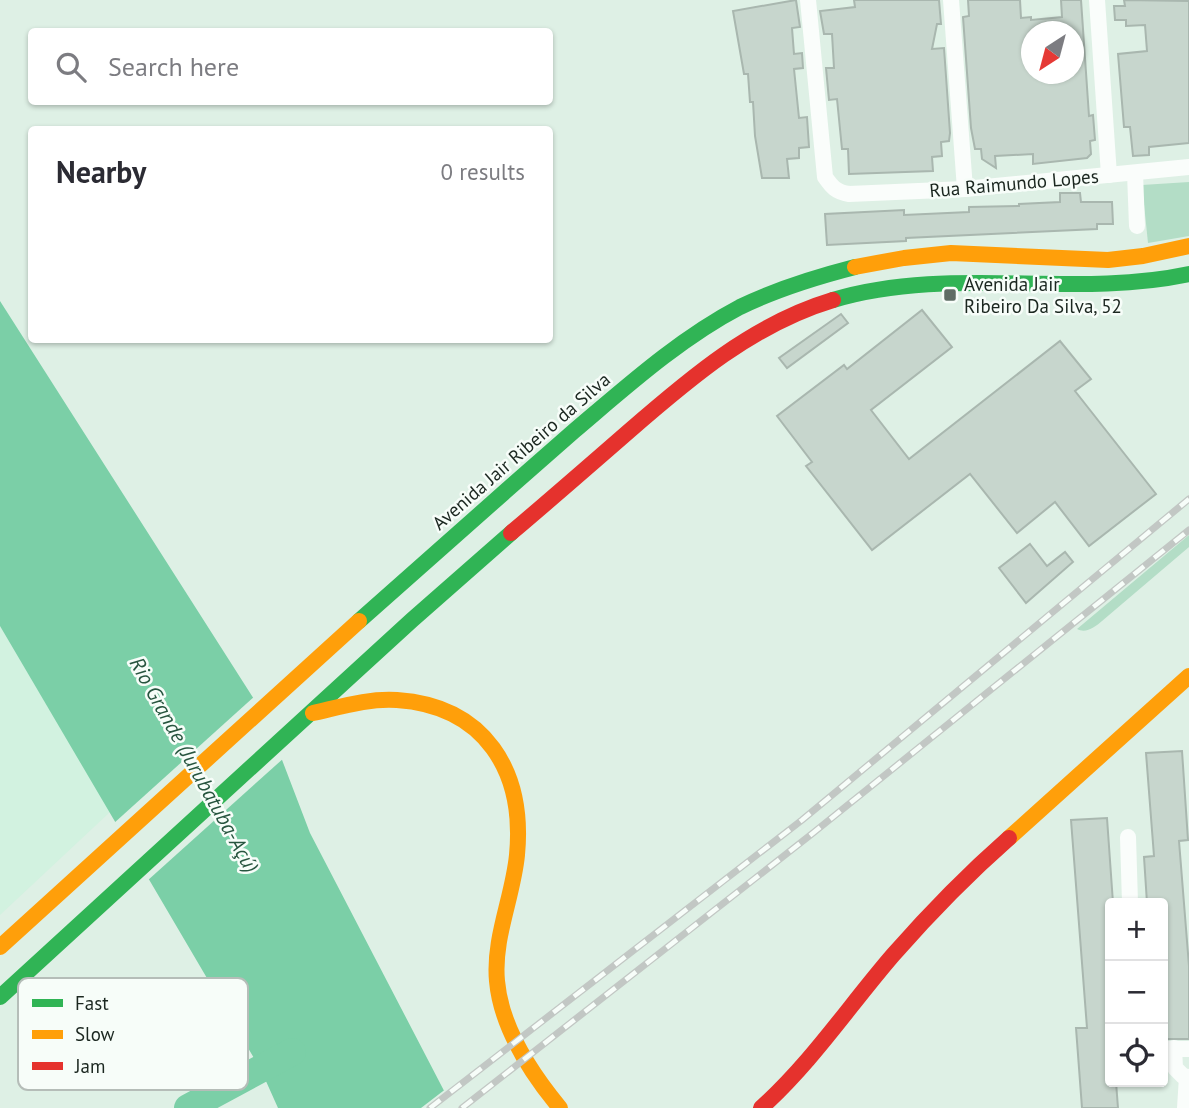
<!DOCTYPE html>
<meta charset="utf-8">
<style>
:root{--surface:#fff;--page:#f2f2f3;--text:#2b2b33;--muted:#7c7c81;--line:#e1e1e2}
body{margin:0;font-family:"PT Sans",sans-serif;background:var(--page);color:var(--text)}
.controls{position:absolute;right:21px;bottom:21px;display:grid;overflow:hidden;border-radius:7px;box-shadow:0 2px 5px #0004}
.controls button{width:63px;height:63px;display:grid;place-items:center;padding:0;border:0;border-bottom:2px solid var(--line);background:var(--surface);color:var(--text);font:35px sans-serif}
.compass{position:absolute;left:1021px;top:21px;width:63px;height:63px;border-radius:50%;background:var(--surface);box-shadow:0 2px 5px #0004;rotate:216deg}
.list{margin:0;padding:0;list-style:none}
h2{display:flex;justify-content:space-between;align-items:center;height:91px;margin:0;padding:0 28px;font-size:30px}
h2 small{font-size:23px;font-weight:400;color:var(--muted)}
.icon{flex:none;width:38px;height:38px;fill:none;stroke:currentColor;stroke-width:2;stroke-linecap:round;stroke-linejoin:round}
.map{position:relative;flex:none;width:1189px;height:1108px;overflow:hidden}
.search{position:absolute;background:var(--surface);box-shadow:0 2px 5px #0004;left:28px;top:28px;width:525px;height:77px;display:flex;align-items:center;gap:18px;box-sizing:border-box;padding:0 24px;border-radius:7px;color:var(--muted);font-size:26px}
.panel{position:absolute;background:var(--surface);box-shadow:0 2px 5px #0004;left:28px;top:126px;width:525px;height:217px;border-radius:7px}
.map>svg:first-child{display:block}
</style>
<div class="map">
<svg width="1189" height="1108" viewBox="0 0 1189 1108">
<rect width="100%" height="100%" fill="#def0e5"/>
<polygon fill="#d2f2e0" points="0,626 110,812 0,915"/>
<g fill="#b3ddc6">
<polygon points="1189,182 1189,236 1148,243 1142,185"/>
<path d="M1189,535V547L1102,621C1095,627 1086,634 1077,629Z"/>
</g>
<polygon fill="#7bcfa7" points="0,301 266,718 310,833 453,1108 278,1108 261,1070 0,626"/>
<g fill="#def0e5">
<polygon points="256,695 269,716 285,757 147,881 113,824"/>
<polygon points="447,1088 457,1108 421,1108"/>
</g>
<g fill="none" stroke-linecap="round" stroke-linejoin="round">
<polyline stroke="#7bcfa7" stroke-width="28" points="188,1108 292,1052"/>
</g>
<g fill="#c7d6cd" stroke="#a9b7af" stroke-width="2" fill-rule="evenodd">
<polygon points="796,0 800,27 792,28 794,54 802,53 803,68 794,69 799,118 807,117 809,147 799,148 799,158 787,159 789,178 762,178 755,136 753,102 750,102 748,74 744,74 733,11"/>
<polygon points="854,0 939,0 941,24 937,24 932,49 944,48 950,133 949,141 941,142 942,156 932,157 933,171 849,174 848,149 842,149 837,99 829,100 826,68 834,68 832,34 824,34 820,11 855,7"/>
<path d="M968,0H1020L1021,18L1031,17V20L1062,17L1061,0H1081L1089,116L1093,115L1095,140L1090,141L1091,154L1087,158L1033,164V154L995,156L996,168L982,159L981,149H975L971,128L963,17L969,16ZM1032,32H1074V74H1032Z"/>
<polygon points="1124,0 1189,1 1189,143 1149,147 1149,155 1133,156 1130,127 1124,127 1118,54 1147,51 1145,25 1126,26 1126,20 1115,20 1114,6 1125,6"/>
<polygon points="1060,193 1080,193 1081,202 1112,202 1113,224 1097,224 1097,229 906,238 906,241 827,245 825,214 904,210 904,215 969,212 969,207 1019,206 1019,204 1060,202"/>
<polygon points="922,310 952,347 871,410 909,459 1060,341 1091,379 1075,391 1156,494 1089,546 1055,502 1017,533 970,474 872,550 806,466 812,462 777,416 844,365 847,369"/>
<polygon points="841,314 848,323 787,368 779,358"/>
<polygon points="1030,544 1047,566 1065,552 1073,562 1026,603 999,568"/>
<polygon points="1182,751 1188,840 1179,841 1189,966 1189,1039 1163,1039 1163,903 1147,903 1144,857 1154,856 1146,753"/>
<polygon points="1107,818 1113,903 1110,903 1110,1082 1116,1082 1118,1108 1082,1108 1076,1028 1087,1028 1071,820"/>
</g>
<g fill="none" stroke-linecap="round" stroke-linejoin="round">
<g stroke="#fafdfb" stroke-width="16">
<path d="M808,0L825,177C832,187 836,192 849,194L965,189L1189,167"/>
<polyline points="951,0 965,189"/>
<polyline points="1097,0 1109,175"/>
<polyline points="1135,173 1137,226"/>
<polyline points="1128,837 1130,903"/>
<polyline points="1174,1048 1175,1068 1183,1076 1189,1077"/>
<polyline points="1163,1049 1189,1049"/>
<polyline points="1185,1108 1187,1077"/>
</g>
<g stroke="#30b455" stroke-width="16">
<path d="M833,300C949,265 1072,299 1189,274"/>
<path d="M359,621C430,558 502,494 574,431C626,387 679,339 740,307C777,289 816,277 855,267"/>
<polyline points="0,997 412,620 511,533"/>
</g>
<g stroke="#ff9f0a" stroke-width="16">
<polyline points="855,267 904,258 951,253 1108,260 1143,256 1189,246"/>
<path d="M313,713C340,707 369,698 397,700C485,706 525,771 517,855C513,897 493,938 497,981C501,1027 531,1073 560,1108"/>
<polyline points="1009,838 1189,676"/>
<polyline points="0,947 359,621"/>
</g>
<g stroke="#e5322d" stroke-width="16">
<path d="M511,533C550,500 589,466 628,432C690,378 753,324 833,300"/>
<path d="M761,1108C812,1062 849,1006 893,955C929,914 968,874 1009,838"/>
</g>
<defs>
<g id="rail">
<polyline points="430,1108 802,820 1189,499"/>
<polyline points="462,1108 813,833 1189,530"/>
</g>
</defs>
<use href="#rail" stroke="#c2c7c4" stroke-width="7"/>
<use href="#rail" stroke="#f7fdf9" stroke-width="4.5" stroke-dasharray="13" stroke-linecap="butt"/>
</g>
<rect fill="#5f6d65" stroke="#f7fdf9" stroke-width="2.5" x="943" y="288" width="14" height="14" rx="3.5"/>
<g text-anchor="middle" stroke-width="5" stroke-linejoin="round" paint-order="stroke">
<g font-size="19" fill="#1b2720" stroke="#f7fdf9">
<text transform="translate(1014 183) rotate(-5)" y="7">Rua Raimundo Lopes</text>
<text transform="translate(521 451) rotate(-41)" y="7">Avenida Jair Ribeiro da Silva</text>
</g>
<g font-size="19" fill="#1b2720" stroke="#f7fdf9" text-anchor="start">
<text x="964" y="291">Avenida Jair<tspan x="964" dy="22">Ribeiro Da Silva, 52</tspan></text>
</g>
<g font-size="21" font-style="italic" fill="#27553f" stroke="#f7fdf9">
<text transform="translate(194 765) rotate(61)" y="7">Rio Grande (Jurubatuba-Açú)</text>
</g>
</g>
<rect x="18" y="978" width="230" height="112" rx="10" fill="#f7fdf9" stroke="#b5bdb8" stroke-width="2"/>
<rect x="32" y="999" width="31" height="8" fill="#30b455"/>
<rect x="32" y="1030" width="31" height="9" fill="#ff9f0a"/>
<rect x="32" y="1062" width="31" height="8" fill="#e5322d"/>
<g font-size="19" fill="#1b2720">
<text x="75" y="1010">Fast</text>
<text x="75" y="1041">Slow</text>
<text x="75" y="1073">Jam</text>
</g>
</svg>
<div class="controls">
<button>+</button>
<button>−</button>
<button><svg class="icon" aria-label="locate" viewBox="0 0 24 24"><circle cx="12" cy="12" r="6"/><path d="M12 2v4M12 18v4M2 12h4M18 12h4"/></svg></button>
</div>
<svg class="compass" viewBox="-18 -18 36 36"><path d="M0-13l5 13h-10z" fill="#e53935"/><path d="M0 13l5-13h-10z" fill="#7c7c81"/></svg>
<div class="search"><svg class="icon" aria-label="search" viewBox="0 0 24 24"><circle cx="10" cy="10" r="6"/><path d="M15 15l6 6"/></svg>Search here</div>
<section class="panel">
<h2>Nearby<small>0 results</small></h2>
<ul class="list">
</ul>
</section>
</div>
